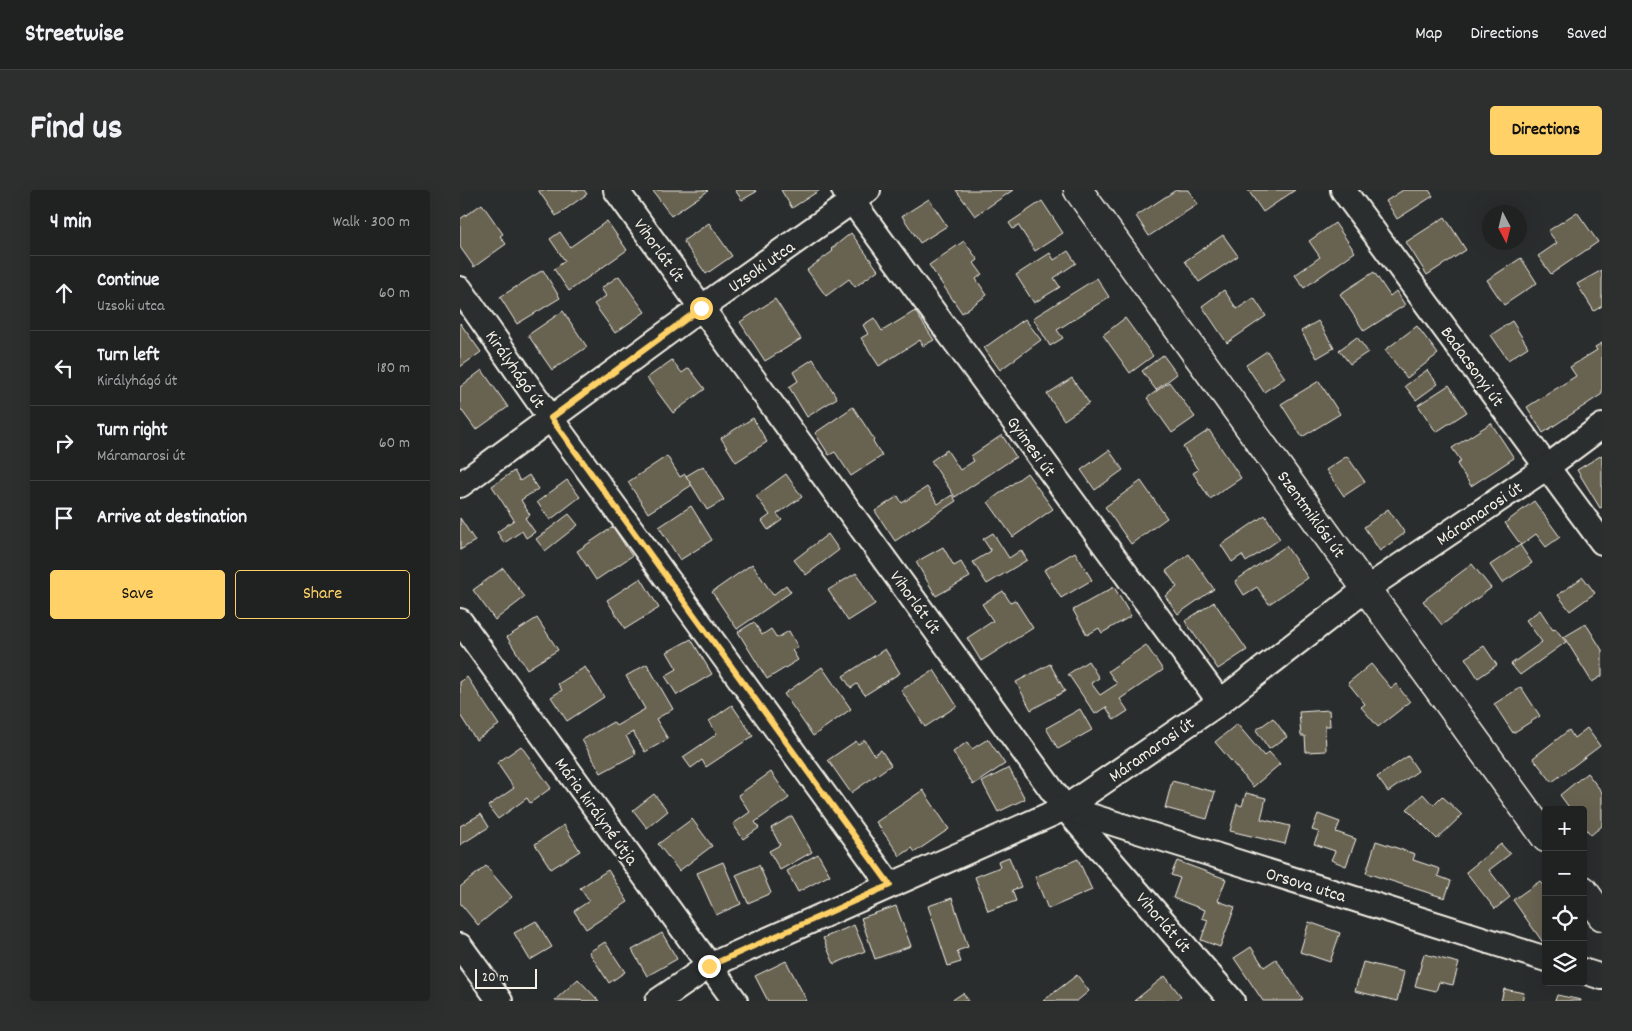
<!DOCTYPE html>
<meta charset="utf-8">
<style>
:root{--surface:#202222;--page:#2d2f2f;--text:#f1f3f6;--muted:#a2a4a5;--line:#3d3f40;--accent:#ffd166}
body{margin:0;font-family:Dekko,sans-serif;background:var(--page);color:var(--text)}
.controls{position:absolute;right:15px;bottom:15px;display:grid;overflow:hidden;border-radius:5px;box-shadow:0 5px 20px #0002}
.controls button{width:45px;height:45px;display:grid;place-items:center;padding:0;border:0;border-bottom:1px solid var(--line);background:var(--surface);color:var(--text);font:25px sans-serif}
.compass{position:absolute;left:1022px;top:15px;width:45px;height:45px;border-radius:50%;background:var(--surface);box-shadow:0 5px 20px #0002;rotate:173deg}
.scale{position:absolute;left:15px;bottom:12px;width:62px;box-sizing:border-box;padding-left:5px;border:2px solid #f4f1e8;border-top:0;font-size:14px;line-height:18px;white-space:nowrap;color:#f4f1e8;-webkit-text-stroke:4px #2a2d2e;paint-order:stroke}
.stop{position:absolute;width:15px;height:15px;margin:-11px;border:4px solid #ffd166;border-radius:50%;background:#fff}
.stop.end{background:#ffd166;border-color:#fff;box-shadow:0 1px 5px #0008}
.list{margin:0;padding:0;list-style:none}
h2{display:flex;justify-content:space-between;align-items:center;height:65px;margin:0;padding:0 20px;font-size:21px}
h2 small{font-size:16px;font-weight:400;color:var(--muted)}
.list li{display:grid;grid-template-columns:32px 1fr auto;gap:15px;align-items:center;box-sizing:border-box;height:75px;padding:0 20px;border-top:1px solid var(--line)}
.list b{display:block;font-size:19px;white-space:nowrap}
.list p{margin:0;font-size:16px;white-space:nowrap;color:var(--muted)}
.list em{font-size:16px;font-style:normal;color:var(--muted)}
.actions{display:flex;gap:10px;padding:15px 20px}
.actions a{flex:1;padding:11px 0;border:1px solid var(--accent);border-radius:5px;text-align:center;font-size:18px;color:var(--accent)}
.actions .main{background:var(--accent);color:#111}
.icon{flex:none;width:28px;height:28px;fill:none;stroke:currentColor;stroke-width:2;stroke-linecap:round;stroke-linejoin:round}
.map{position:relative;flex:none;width:1142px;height:811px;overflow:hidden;border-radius:5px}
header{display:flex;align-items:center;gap:30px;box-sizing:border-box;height:70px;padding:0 25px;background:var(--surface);border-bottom:1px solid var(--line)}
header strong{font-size:24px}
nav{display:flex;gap:28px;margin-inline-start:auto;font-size:18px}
.intro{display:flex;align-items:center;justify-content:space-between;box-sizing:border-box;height:120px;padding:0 30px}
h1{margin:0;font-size:35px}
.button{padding:12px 22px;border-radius:5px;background:var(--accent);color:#111;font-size:18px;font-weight:700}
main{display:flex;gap:30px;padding:0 30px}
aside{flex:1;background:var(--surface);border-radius:5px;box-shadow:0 5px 20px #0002}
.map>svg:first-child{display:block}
</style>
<header>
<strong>Streetwise</strong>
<nav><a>Map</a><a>Directions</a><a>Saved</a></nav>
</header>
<div class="intro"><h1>Find us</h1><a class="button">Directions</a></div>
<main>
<aside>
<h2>4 min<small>Walk · 300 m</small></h2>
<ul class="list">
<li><svg class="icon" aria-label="ahead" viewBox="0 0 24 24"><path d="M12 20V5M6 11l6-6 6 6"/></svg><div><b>Continue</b><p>Uzsoki utca</p></div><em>60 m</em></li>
<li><svg class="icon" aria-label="left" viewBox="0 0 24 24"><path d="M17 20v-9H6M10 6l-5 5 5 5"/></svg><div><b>Turn left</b><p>Királyhágó út</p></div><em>180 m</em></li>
<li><svg class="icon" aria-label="right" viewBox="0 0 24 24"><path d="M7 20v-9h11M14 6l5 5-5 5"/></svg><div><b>Turn right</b><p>Máramarosi út</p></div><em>60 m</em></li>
<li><svg class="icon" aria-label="arrive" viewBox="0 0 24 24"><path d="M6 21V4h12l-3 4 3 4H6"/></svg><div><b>Arrive at destination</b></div></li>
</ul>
<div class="actions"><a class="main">Save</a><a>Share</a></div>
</aside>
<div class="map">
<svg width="1142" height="811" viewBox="0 0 1142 811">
<rect width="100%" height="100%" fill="#2a2d2e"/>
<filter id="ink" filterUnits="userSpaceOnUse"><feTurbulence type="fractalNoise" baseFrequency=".02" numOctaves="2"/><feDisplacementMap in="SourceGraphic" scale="10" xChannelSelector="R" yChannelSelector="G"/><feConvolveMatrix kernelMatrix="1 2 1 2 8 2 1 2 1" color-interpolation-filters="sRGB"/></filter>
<g filter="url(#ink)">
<g fill="#686251" stroke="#f4f1e8">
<polygon points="78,0 124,0 127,4 96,26"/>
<polygon points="194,0 247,0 248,1 211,26 193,1"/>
<polygon points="275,0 295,0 296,2 282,10"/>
<polygon points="321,0 360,0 332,18"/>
<polygon points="496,0 553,0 515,26"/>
<polygon points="716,0 728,0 738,14 689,46 676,26"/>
<polygon points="788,0 835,0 803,22"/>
<polygon points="943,0 969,0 973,6 937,29 926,11"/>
<polygon points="469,9 487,36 460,53 442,26"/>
<polygon points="582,11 603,43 575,61 558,35 553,39 549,33"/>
<polygon points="22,14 43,44 40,46 46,54 14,77 0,57 0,29"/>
<polygon points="1117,22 1138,52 1091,84 1078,66 1097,53 1088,41"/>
<polygon points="985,27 1006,60 967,85 946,52"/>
<polygon points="147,31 167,60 109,101 94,79 105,71 90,49 100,42 110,57"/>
<polygon points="249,33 272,66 246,84 223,51"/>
<polygon points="875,33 895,62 844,98 835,85 860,67 849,51"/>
<polygon points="391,43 418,80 395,97 389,89 366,106 347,80 373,61 371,59"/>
<polygon points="763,45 778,66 739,92 725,71"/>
<polygon points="504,51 518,70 514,73 522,84 516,89 527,105 502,123 469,75"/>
<polygon points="608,61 616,73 594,88 600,97 574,113 556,85 590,63 594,70"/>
<polygon points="1061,68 1077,93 1044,115 1027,90"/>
<polygon points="83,80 100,108 57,134 40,107"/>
<polygon points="1142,80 1142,116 1134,121 1117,94"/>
<polygon points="914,82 930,106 936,101 945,115 904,141 880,104"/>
<polygon points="159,86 185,122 155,143 134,114 146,106 141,98"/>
<polygon points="637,88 649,107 597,140 603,148 590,156 573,128"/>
<polygon points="764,100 777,119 794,108 806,126 767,153 742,116"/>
<polygon points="315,109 341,149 305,171 280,132"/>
<polygon points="103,121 127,157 92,180 68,145"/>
<polygon points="455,121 474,150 463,156 460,150 419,176 401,148 408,144 403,135 414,128 422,141"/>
<polygon points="665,128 693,166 670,183 643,145"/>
<polygon points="565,129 581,150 540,180 524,158"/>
<polygon points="858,131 874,158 857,168 841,141"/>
<polygon points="1052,131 1068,157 1048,170 1031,145"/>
<polygon points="0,133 21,162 0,177"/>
<polygon points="957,136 978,164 947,188 925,160"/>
<polygon points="897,147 908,162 890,174 879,160"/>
<polygon points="1142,153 1142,204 1083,243 1067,217 1116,186 1110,177 1137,160 1135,157"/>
<polygon points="807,161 825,188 804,202 786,175"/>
<polygon points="703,165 717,184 696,200 682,181"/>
<polygon points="353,169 377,208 347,227 329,197 338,191 333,182"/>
<polygon points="212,170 222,183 229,178 245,199 213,223 187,188"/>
<polygon points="22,180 48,217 16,240 0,218 0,197"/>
<polygon points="967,180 978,194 956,210 945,196"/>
<polygon points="612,188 629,213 604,230 587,204"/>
<polygon points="859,191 880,224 842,247 821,214"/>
<polygon points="709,192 735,227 712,243 687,208"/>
<polygon points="989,195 1007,222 976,242 958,215"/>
<polygon points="393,217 414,249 413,251 422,266 391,286 375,262 369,265 355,243"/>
<polygon points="293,228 307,252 276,272 261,248"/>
<polygon points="1031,233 1054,268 1011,296 997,274 1001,271 992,258"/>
<polygon points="749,240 781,288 750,309 733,283 738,280 723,257"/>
<polygon points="542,245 556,267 495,307 471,271 487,260 500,280 514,271 511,266"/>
<polygon points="649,260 663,280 635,300 621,280"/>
<polygon points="1142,265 1142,317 1140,318 1117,280"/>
<polygon points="207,266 220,287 225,284 232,295 188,323 168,292"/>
<polygon points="887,266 905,292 884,306 866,280"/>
<polygon points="243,276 264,310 247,320 226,286"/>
<polygon points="54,281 60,291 69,285 78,299 61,310 70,325 65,328 75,342 66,348 62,341 44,353 37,342 54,330 32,296"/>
<polygon points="567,283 593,319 553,347 528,312"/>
<polygon points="326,284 342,307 317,324 322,330 308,340 302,331 310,325 296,306"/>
<polygon points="107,290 120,307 90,330 77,312"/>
<polygon points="681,291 707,328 671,354 645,317"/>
<polygon points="467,297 478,314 492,305 496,311 435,351 415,321 438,306 442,313"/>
<polygon points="1074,311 1100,347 1086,357 1076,344 1061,355 1045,333"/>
<polygon points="231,316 252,350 220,370 199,337"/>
<polygon points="928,319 945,343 920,361 904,337"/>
<polygon points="109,324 118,335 85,361 76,349"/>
<polygon points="805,325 820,349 786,372 782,365 772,372 761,355"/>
<polygon points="0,328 15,351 0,360"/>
<polygon points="153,337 172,366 136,390 117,361"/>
<polygon points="533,343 549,368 561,360 567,370 527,394 513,372 531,361 523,349"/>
<polygon points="368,344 379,360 346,385 334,370"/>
<polygon points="1060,355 1072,373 1042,393 1030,375"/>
<polygon points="826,356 848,388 809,414 797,397 784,405 775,391"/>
<polygon points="483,357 494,376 501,372 510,387 476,406 456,372"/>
<polygon points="615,362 632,390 601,408 584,380"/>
<polygon points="729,364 754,399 718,424 705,406 717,397 706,381"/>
<polygon points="292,374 313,405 326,395 331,402 277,439 252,402"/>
<polygon points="1012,374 1031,398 982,435 963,411"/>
<polygon points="43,378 65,407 35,430 13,400"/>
<polygon points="396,383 415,414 388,431 368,400"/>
<polygon points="1123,387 1135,403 1110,421 1098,405"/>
<polygon points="181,388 199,418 165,439 147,410"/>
<polygon points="654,397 671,426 642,443 639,438 627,445 613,420"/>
<polygon points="543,401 550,412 555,410 573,438 521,471 507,448 533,431 522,414"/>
<polygon points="754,412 787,460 758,479 725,431"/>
<polygon points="1080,420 1093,440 1095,438 1106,452 1060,485 1051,474 1082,452 1066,430"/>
<polygon points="77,428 98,460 67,479 47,447"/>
<polygon points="294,432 302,445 311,439 317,448 329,441 338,457 332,460 338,470 307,489 278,442"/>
<polygon points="1126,434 1142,460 1142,486 1132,492 1104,447"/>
<polygon points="231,449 252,484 217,505 205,486 217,479 207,462"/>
<polygon points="686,455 703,480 660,509 668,521 654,530 646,517 635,524 608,484 628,471 639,488 631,493 640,505 657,494 648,481"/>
<polygon points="1024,456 1037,475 1018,488 1005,468"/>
<polygon points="425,459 440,483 405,505 397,494 391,498 383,486"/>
<polygon points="187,474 213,519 196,529 208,549 185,562 173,542 166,546 176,564 141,583 122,550 153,532 156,536 185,519 166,486"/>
<polygon points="590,474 605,501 571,520 556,492"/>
<polygon points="911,474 931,498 936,494 950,512 918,537 901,517 905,514 888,493"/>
<polygon points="125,477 144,507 107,531 91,507 102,500 98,494"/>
<polygon points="362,477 391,519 353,546 324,504"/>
<polygon points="474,480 497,516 465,537 441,500"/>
<polygon points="7,487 39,535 16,550 0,525 0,492"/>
<polygon points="1061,497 1080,526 1053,543 1034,514"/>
<polygon points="272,515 293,546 246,577 242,570 231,578 223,567 257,544 249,531"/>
<polygon points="620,519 632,540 598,559 586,538"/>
<polygon points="869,520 870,536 865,536 866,561 846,562 845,546 841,546 839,522"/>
<polygon points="813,528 827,547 809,559 796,540"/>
<polygon points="777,534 804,566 809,562 820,574 793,597 755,552"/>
<polygon points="1127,538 1140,556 1092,592 1073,568 1109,540 1114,548"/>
<polygon points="528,549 545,574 513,595 493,562 507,552 512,559"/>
<polygon points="405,550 414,565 421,560 431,575 391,603 368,570 396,551 398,554"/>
<polygon points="61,556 91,598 70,613 67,608 38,629 28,616 54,598 37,573"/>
<polygon points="948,566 958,581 928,602 917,587"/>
<polygon points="549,578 565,609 538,622 522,592"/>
<polygon points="311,582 329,608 295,632 299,638 283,649 273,634 290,622 278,605"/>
<polygon points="1127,583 1142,602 1142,636 1131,645 1123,635 1123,620 1111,620 1100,605"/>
<polygon points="712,591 755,602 747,629 705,618"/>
<polygon points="463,600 489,639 455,662 452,658 440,666 416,632"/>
<polygon points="786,603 806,608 801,629 830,636 825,654 770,641 777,614 782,616"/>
<polygon points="194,604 208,621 187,638 173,620"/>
<polygon points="963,604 973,615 982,606 1002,625 977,649 947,619"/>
<polygon points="21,624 29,637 0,655 0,636"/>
<polygon points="858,624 880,632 876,642 896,649 886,676 871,670 875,661 854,654 859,642 852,640"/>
<polygon points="332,626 352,662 320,680 309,661 320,655 311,638"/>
<polygon points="232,629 252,656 219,681 198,654"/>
<polygon points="104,635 120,661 91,679 75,654"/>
<polygon points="916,651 955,664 953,670 980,679 978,686 991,691 985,708 906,683"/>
<polygon points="1041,654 1050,664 1029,680 1050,707 1035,719 1006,682"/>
<polygon points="358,664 370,685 338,702 327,681"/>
<polygon points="549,667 561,697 552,700 556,711 528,721 515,687 540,677 538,671"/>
<polygon points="618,669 632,700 588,719 575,687"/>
<polygon points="717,671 766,689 758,711 775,717 760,757 741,750 748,730 742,728 745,720 713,708 720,688 711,685"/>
<polygon points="263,672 281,714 256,725 237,683"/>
<polygon points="299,675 311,703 288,713 276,685"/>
<polygon points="26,676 52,707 18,735 0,713 0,697"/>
<polygon points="148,680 168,712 126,739 114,721 129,711 120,698"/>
<polygon points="1080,691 1086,700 1086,752 1084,754 1053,710"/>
<polygon points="492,708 508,757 497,761 501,772 488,776 468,716"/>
<polygon points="436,716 451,756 415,769 401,728"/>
<polygon points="76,731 92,757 70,770 54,743"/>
<polygon points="849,732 880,743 870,772 840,762"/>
<polygon points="394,735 405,761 374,774 363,748"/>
<polygon points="202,743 217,769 187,786 172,760"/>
<polygon points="145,752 165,782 149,793 129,762"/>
<polygon points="791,757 804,777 816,769 843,809 839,811 803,811 774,768"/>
<polygon points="964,764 999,773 993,795 979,792 976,801 955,796"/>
<polygon points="326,771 347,811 308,811 295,786"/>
<polygon points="903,772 944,782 937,811 895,801"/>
<polygon points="617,785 629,801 617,811 583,811"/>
<polygon points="705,786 721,806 715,811 674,811"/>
<polygon points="118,789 139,811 95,810"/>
<polygon points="1044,799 1064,803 1062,811 1041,811"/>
<polygon points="503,803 509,811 491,811"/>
<polygon points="1097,805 1121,810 1121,811 1095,811"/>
</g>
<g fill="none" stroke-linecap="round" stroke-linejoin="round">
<defs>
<g id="minor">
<polyline points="156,0 605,618 772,811"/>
<polyline points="384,0 760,512"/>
<polyline points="883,0 1142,352"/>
<polyline points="0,99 91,229 430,695"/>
<polyline points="0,295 241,118 408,0"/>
<polyline points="0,431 275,811"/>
<polyline points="605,618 1086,769"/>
<polyline points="0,756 40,811"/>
<polyline points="1123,781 1142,787"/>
<polyline points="198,811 249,776 605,618 760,512 906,399 1087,277 1142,236"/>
</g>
<g id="tertiary">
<polyline points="618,0 1086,648"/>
<polyline points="1123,700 1142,726"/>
</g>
</defs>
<use href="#minor" stroke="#f4f1e8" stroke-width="28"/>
<use href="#tertiary" stroke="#f4f1e8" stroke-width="31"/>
<use href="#minor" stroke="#2a2d2e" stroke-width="24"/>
<use href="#tertiary" stroke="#2a2d2e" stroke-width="28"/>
</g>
</g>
<g fill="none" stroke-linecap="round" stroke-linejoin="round" filter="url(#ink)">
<polyline stroke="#ffd166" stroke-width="6" points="241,118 91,228 430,695 249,776"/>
</g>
<g text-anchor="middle" stroke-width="4" stroke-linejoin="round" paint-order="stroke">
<g font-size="18" fill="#f4f1e8" stroke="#2a2d2e">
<text transform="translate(200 60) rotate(54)" y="6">Vihorlát út</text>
<text transform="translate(301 76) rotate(-35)" y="6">Uzsoki utca</text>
<text transform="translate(1013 176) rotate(54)" y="6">Badacsonyi út</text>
<text transform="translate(56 179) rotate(55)" y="6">Királyhágó út</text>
<text transform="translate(572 256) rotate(54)" y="6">Gyimesi út</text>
<text transform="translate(1019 323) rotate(-34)" y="6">Máramarosi út</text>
<text transform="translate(852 324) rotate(54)" y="6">Szentmiklósi út</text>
<text transform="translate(456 412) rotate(54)" y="6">Vihorlát út</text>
<text transform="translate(691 559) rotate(-35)" y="6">Máramarosi út</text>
<text transform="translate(137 621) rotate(54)" y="6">Mária királyné útja</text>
<text transform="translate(846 694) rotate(17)" y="6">Orsova utca</text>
<text transform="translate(704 732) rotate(49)" y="6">Vihorlát út</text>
</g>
</g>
</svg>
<div class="controls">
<button>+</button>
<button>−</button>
<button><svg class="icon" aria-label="locate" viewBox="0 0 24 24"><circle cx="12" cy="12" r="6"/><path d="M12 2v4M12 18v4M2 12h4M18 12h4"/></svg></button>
<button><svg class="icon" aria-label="layers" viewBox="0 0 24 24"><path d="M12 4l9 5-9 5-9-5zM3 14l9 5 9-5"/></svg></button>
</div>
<svg class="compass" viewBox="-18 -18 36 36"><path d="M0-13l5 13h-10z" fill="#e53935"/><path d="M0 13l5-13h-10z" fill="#a2a4a5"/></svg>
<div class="scale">20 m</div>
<div class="stop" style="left:241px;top:118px"></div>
<div class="stop end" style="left:249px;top:776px"></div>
</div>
</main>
